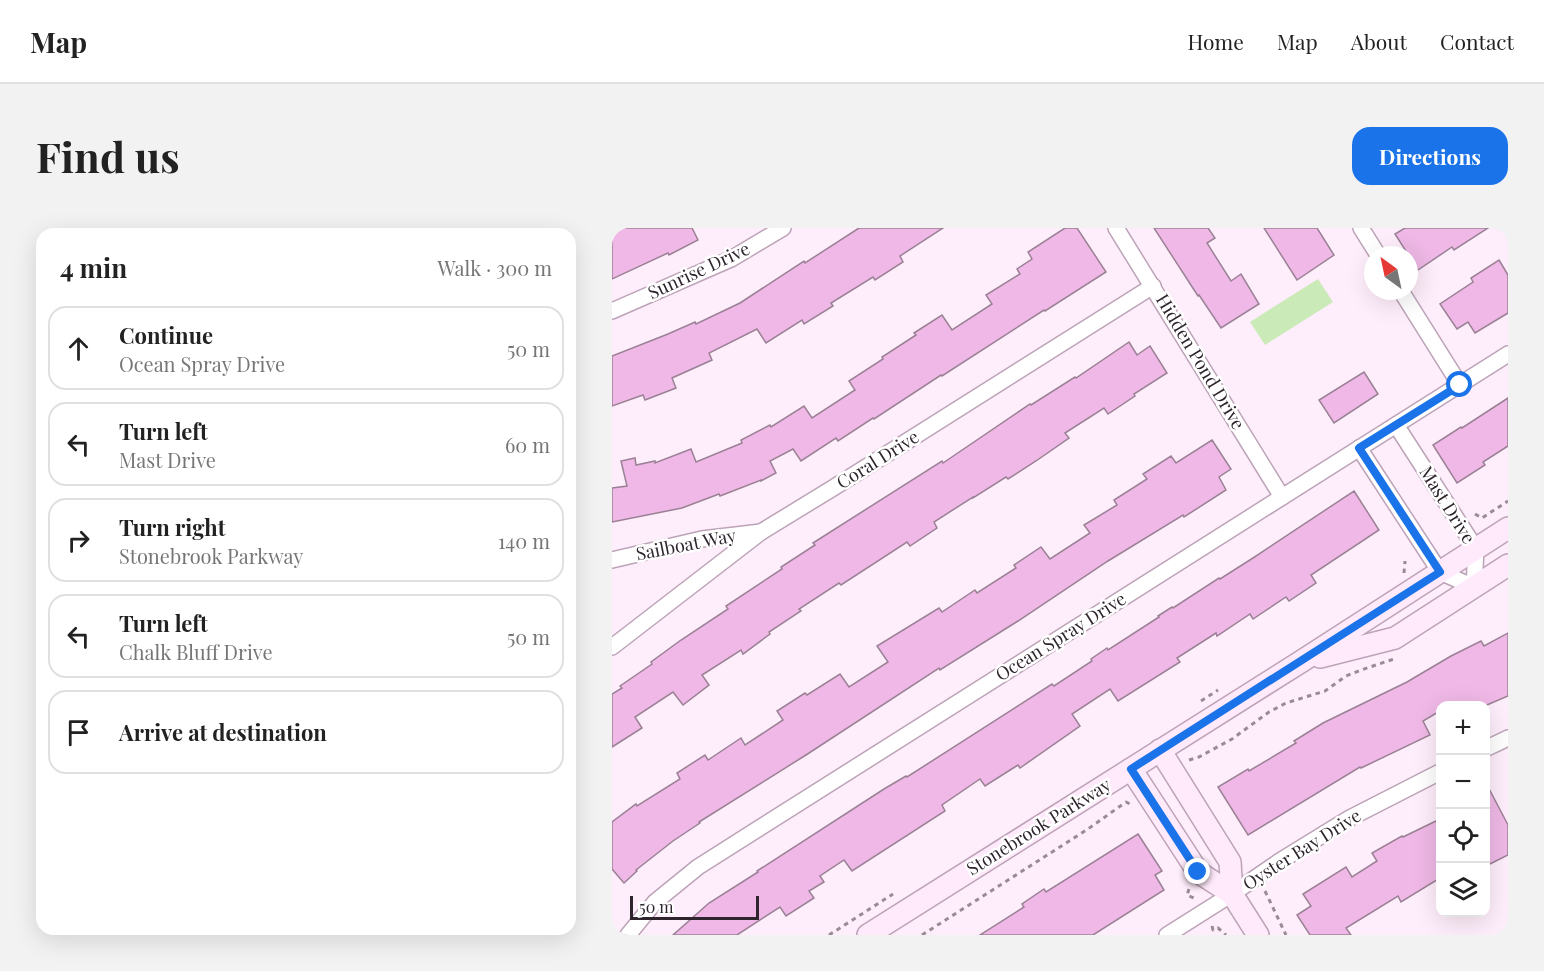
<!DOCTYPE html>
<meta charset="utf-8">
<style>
:root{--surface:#fff;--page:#f2f2f2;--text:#222;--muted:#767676;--line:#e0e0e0;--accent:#1a73e8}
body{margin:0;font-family:"Playfair Display",serif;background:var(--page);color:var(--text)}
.controls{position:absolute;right:18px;bottom:18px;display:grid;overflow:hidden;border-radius:12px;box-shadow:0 6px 24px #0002}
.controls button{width:54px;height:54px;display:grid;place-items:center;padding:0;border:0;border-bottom:2px solid var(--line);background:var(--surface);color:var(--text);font:30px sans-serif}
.compass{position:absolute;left:752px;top:18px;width:54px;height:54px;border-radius:50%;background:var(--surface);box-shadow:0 6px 24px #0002;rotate:327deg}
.scale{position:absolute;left:18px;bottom:15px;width:129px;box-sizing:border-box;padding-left:6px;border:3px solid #2e242c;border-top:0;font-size:16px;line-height:21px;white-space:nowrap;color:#2e242c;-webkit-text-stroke:4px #fff;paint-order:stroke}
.stop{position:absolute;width:18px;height:18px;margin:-14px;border:4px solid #1a73e8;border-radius:50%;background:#fff}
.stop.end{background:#1a73e8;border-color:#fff;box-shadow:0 2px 6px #0008}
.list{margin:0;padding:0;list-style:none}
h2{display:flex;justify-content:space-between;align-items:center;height:78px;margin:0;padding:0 24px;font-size:26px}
h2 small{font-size:20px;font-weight:400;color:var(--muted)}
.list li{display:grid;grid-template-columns:39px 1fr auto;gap:18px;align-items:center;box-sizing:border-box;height:84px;margin:0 12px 12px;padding:0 12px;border:2px solid var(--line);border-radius:18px}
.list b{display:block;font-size:22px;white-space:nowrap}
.list p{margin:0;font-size:20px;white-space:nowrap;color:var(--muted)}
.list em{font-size:20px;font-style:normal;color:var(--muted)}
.icon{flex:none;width:33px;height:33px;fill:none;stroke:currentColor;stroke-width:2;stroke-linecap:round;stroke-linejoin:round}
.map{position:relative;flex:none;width:896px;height:707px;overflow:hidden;border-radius:18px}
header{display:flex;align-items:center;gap:36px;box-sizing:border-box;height:84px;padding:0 30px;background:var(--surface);border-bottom:2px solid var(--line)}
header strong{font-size:28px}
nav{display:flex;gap:33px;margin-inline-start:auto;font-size:21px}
.intro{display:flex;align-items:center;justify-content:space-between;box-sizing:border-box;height:144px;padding:0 36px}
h1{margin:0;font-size:42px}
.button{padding:15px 27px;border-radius:18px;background:var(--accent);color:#fff;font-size:21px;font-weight:700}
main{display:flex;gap:36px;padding:0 36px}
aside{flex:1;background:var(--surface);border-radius:18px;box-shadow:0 6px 24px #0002}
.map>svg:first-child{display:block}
</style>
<header>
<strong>Map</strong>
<nav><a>Home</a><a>Map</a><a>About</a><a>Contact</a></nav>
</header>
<div class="intro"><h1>Find us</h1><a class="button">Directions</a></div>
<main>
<aside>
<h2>4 min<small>Walk · 300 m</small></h2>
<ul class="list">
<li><svg class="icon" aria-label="ahead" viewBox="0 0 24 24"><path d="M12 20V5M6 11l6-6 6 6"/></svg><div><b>Continue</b><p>Ocean Spray Drive</p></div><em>50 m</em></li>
<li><svg class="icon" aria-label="left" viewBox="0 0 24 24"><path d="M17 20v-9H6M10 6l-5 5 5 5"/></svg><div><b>Turn left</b><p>Mast Drive</p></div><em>60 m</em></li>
<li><svg class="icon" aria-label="right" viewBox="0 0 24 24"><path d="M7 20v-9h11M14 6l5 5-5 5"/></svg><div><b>Turn right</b><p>Stonebrook Parkway</p></div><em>140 m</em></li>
<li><svg class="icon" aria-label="left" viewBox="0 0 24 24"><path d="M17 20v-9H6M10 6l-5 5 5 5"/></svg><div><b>Turn left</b><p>Chalk Bluff Drive</p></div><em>50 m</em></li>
<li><svg class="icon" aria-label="arrive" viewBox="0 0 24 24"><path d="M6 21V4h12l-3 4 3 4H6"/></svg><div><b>Arrive at destination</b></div></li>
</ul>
</aside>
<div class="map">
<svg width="896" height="707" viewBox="0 0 896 707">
<rect width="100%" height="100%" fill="#feedfa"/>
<polygon fill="#caeab8" points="706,51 721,74 653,117 638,94"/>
<g fill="#efb8e6" stroke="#9a8195" stroke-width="1.5">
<polygon points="0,0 80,0 86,12 57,27 56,25 0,51"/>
<polygon points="247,0 331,0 288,28 291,34 263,52 261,49 219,75 221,78 192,96 190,92 154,115 145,101 97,125 100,132 60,150 64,160 33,172 31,167 0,178 0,128 56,106 83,94 84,96 128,75 192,33 193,35"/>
<polygon points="453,0 465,0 494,44 433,83 432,82 330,148 329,147 262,191 261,190 226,213 224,210 189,233 181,221 158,233 164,245 149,253 149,252 108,268 107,266 70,280 0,294 0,260 15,258 9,233 23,230 24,237 43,233 43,235 79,221 84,234 130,215 129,212 158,197 159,199 192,178 200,190 243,162 237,153 271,131 270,129 304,107 302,105 330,87 340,102 380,76 374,67 408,46 405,41 420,31 416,24"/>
<polygon points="542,0 596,0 603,10 595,15 619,53 629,46 647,76 609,100 587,67 586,68"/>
<polygon points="652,0 705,0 722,27 685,52"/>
<polygon points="793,0 876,0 842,22 840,19 806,42 783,6"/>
<polygon points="887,32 896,47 896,85 863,105 856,94 845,101 828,76 861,54 859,50"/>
<polygon points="517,114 525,127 538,118 555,145 522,166 523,168 496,186 492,180 453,205 457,210 424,233 396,251 394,249 361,270 361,269 322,294 325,300 298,318 295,314 229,357 227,355 187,381 189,383 157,404 158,406 131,426 129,422 90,447 97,457 71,477 61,464 23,489 30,500 0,519 0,466 10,460 8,458 40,436 39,434 69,412 116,381 114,378 170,341 169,339 203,317 201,315 330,233 331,235 418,176 419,177 463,149 464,150"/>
<polygon points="752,144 766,166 722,195 707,172"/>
<polygon points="896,170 896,218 871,234 873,237 845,255 821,217 849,199 850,200"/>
<polygon points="600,212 619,241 607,249 614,262 572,289 571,287 496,333 406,393 328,442 327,440 194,527 87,594 88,595 61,613 24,642 25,643 12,655 0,641 0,594 24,576 25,578 68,551 65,545 93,527 96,532 129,510 133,517 171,492 165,483 193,465 195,467 228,446 237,459 276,434 265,418 327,380 330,384 363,362 365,365 404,340 402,337 429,319 438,331 478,305 472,297 505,277 502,272 535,251 531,246 559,228 564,235"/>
<polygon points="742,263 767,302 699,347 704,355 677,373 674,369 641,391 638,386 605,408 604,405 565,430 568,434 506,473 498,461 460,486 468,498 408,540 406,537 373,558 368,551 330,577 333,583 240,643 232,632 208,648 212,654 197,663 202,670 174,688 168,679 125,707 61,707 97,675 146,644 145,643 272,561 294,548 295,549 440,456 442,458 480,433 479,431 495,420 496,422 547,389 546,388 560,379 561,380 607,350 608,351 641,330"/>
<polygon points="896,405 896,468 875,477 828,477 828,483 811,493 818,507 749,540 748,539 636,607 606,559 636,541 637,543 684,515 682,513 711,495 795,454 839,428 869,413 872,418"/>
<polygon points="873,553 896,597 896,627 878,636 873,628"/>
<polygon points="828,591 828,650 789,674 786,668 734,700 739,707 698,707 685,687 699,678 691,666 734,639 740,649 765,633 760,625 790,608 791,609"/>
<polygon points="526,606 550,643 543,647 552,662 481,707 368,707 412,679 410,676 432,661 434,664"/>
</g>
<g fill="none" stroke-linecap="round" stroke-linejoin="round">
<defs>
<g id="street">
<polyline points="504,0 670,269"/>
<polyline points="749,0 766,27"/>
<polyline points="789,63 848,157"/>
<polyline points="0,83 119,31 171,0"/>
<polyline points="747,220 828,344 862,359 864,321 784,197"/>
<polyline points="0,332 90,311 149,304"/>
<polyline points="0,419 149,304 221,260 541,58"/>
<polyline points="873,521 896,510"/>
<polyline points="16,707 43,674 86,639 896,126"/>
<polyline points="555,707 620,666 668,633 738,590 828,544"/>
</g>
<g id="secondary">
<polyline points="708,429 783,410 896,337"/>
<polyline points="548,522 618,634 620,666"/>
<polyline points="519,541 586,644 620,666 646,707"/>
<polyline points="256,707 690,433 896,300"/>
</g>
</defs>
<use href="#street" stroke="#bda3b8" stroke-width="18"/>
<use href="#secondary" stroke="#bda3b8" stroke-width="24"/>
<g stroke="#988b95" stroke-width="3" stroke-dasharray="4.5 4.5" stroke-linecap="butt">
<polyline points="863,286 870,290 896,273"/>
<polyline points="792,345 793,333"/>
<polyline points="589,473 606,462"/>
<polyline points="577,532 587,529 620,511 657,484 674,475 713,463 734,448 749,442 782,431"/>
<polyline points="577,661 575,667 582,670"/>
<polyline points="653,663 674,707"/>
<polyline points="600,698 601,702 606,700 614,707"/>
<polyline points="217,707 281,666"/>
<polyline points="310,707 476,601 514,574 518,576"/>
</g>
<use href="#street" stroke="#fff" stroke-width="15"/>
<use href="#secondary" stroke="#ffeafb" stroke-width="21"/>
</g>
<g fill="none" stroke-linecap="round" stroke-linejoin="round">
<polyline stroke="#1a73e8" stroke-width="8" points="586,644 519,541 828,344 747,220 848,157"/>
</g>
<g text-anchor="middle" stroke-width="5" stroke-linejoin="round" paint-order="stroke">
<g font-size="18" fill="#2e242c" stroke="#fff">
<text transform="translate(87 43) rotate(-25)" y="6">Sunrise Drive</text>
<text transform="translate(588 134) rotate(59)" y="6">Hidden Pond Drive</text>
<text transform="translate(266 232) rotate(-32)" y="6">Coral Drive</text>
<text transform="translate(835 277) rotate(58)" y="6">Mast Drive</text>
<text transform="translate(74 317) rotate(-11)" y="6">Sailboat Way</text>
<text transform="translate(449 409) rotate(-32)" y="6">Ocean Spray Drive</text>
<text transform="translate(427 599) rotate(-32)" y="6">Stonebrook Parkway</text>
<text transform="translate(690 622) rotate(-32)" y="6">Oyster Bay Drive</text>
</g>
</g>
</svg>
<div class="controls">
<button>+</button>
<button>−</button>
<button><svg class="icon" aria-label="locate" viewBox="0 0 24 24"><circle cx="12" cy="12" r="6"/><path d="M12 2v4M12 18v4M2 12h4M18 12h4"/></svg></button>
<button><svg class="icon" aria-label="layers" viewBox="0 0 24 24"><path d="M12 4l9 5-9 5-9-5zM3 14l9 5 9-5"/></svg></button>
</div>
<svg class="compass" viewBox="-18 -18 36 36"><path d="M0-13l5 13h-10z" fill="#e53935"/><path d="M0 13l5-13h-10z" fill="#767676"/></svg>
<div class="scale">50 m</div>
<div class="stop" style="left:848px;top:157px"></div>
<div class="stop end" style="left:586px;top:644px"></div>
</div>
</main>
